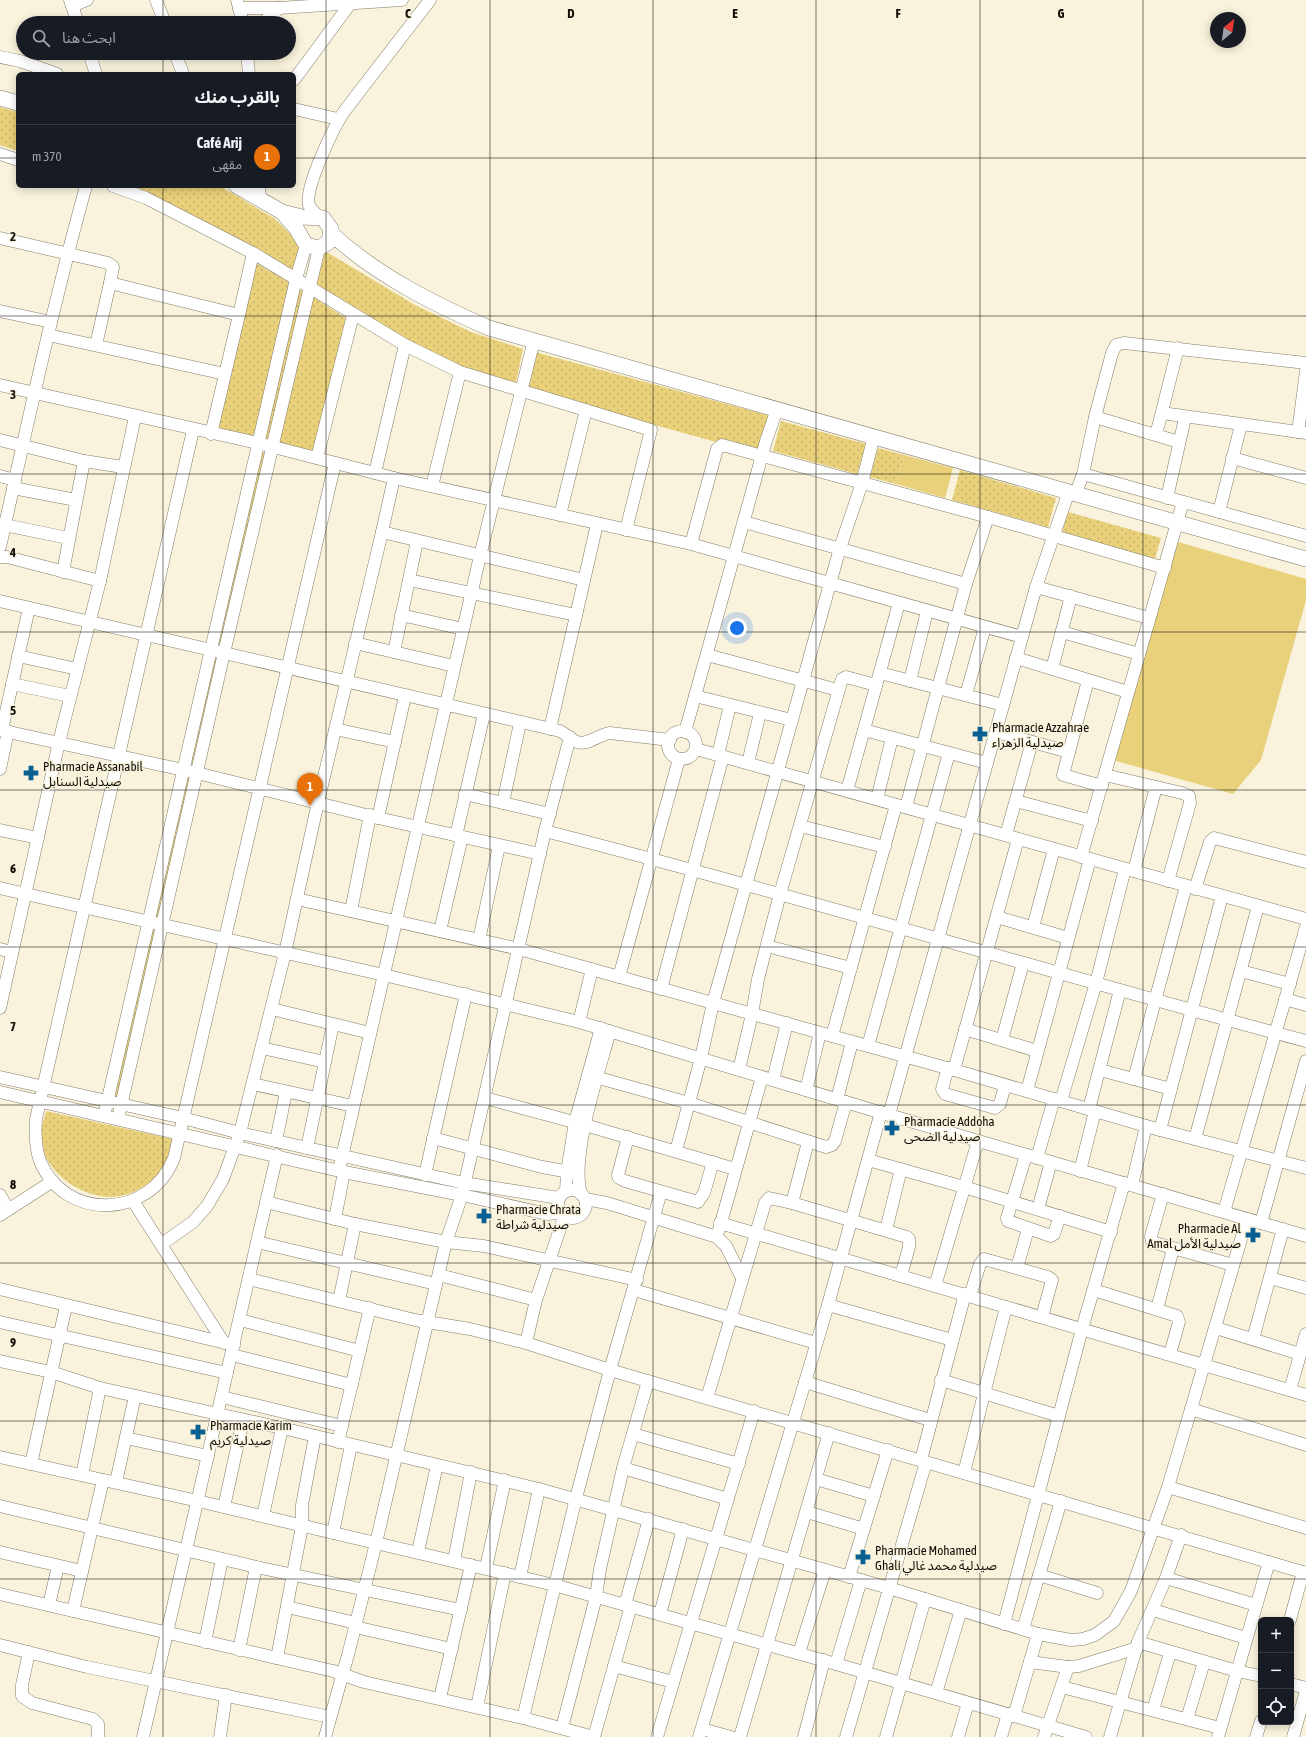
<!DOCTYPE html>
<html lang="ar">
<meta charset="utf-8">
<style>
:root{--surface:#171b24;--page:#20242c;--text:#f1f3f6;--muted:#9ea1a6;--line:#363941;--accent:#0b8043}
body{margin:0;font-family:"Asap Condensed","Noto Sans Arabic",sans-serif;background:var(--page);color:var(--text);direction:rtl}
.controls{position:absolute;right:12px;bottom:12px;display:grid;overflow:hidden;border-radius:6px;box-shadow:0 2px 10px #0003}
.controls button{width:36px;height:36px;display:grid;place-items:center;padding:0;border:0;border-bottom:1px solid var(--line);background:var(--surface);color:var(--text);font:20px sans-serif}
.compass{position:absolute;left:1210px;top:12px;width:36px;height:36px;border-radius:50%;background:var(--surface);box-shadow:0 2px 10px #0003;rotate:29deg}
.you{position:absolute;left:737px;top:628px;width:14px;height:14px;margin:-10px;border:3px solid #fff;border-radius:50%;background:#1a73e8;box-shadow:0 0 0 6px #1a73e833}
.badge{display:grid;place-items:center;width:26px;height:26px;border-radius:50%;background:var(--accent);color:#fff;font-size:13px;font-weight:700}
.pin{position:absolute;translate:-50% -33px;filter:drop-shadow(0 1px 2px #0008)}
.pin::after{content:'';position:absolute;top:21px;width:14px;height:12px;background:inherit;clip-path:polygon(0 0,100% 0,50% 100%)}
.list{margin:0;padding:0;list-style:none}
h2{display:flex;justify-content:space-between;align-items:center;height:52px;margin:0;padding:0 16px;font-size:17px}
h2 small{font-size:13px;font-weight:400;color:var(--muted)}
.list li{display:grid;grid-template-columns:26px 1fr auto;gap:12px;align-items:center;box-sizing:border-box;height:64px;padding:0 16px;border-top:1px solid var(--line)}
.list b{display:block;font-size:15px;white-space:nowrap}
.list p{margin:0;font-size:13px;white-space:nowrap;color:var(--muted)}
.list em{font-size:13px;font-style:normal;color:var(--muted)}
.icon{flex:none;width:22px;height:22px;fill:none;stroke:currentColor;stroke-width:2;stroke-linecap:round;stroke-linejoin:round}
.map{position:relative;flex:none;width:1306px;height:1737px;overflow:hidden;direction:ltr}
.search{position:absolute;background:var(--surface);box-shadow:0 2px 10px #0003;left:16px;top:16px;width:280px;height:44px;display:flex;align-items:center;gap:10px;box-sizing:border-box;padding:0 14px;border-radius:22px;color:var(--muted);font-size:15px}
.panel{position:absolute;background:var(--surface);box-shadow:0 2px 10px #0003;left:16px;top:72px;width:280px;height:116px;border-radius:6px;direction:rtl}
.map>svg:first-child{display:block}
</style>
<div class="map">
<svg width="1306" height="1737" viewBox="0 0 1306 1737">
<defs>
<pattern id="park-dots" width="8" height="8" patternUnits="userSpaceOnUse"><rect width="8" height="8" fill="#e9d07b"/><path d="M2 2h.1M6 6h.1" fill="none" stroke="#c7b169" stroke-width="1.8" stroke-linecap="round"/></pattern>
</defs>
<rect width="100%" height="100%" fill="#f9f2dc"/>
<g fill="#e9d07b">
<polygon points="904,455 953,468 945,498 896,484"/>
<polygon points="1175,541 1306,579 1306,600 1261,760 1233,794 1113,760"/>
</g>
<g fill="url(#park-dots)">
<polygon points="0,107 18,112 18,151 0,145"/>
<polygon points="124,186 220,186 275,219 292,236 299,247 293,272"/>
<polygon points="325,251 415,305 471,332 523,349 515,387 467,371 406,342 316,287"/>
<polygon points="254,262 291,283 256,438 215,429"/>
<polygon points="296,287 304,292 270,442 262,441"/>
<polygon points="313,297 347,319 315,453 278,445"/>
<polygon points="535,352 770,416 761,449 723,439 716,442 525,389"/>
<polygon points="781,421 866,444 857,474 773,451"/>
<polygon points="878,448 904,455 896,484 870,477"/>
<polygon points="260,452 267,453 222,646 215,644"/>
<polygon points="960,470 1056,498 1048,527 952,500"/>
<polygon points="1068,512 1161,538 1155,559 1062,533"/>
<polygon points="211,656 219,658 195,763 188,761"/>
<polygon points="185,773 193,775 160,918 152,916"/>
<polygon points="149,930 157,931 119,1104 110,1103"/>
<path d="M46,1111L172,1139C172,1144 172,1152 170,1157C159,1180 135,1197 109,1197C77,1196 38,1167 41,1132C41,1125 45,1118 46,1111Z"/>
</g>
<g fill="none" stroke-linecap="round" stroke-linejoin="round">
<defs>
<g id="minor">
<polyline points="70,0 78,23"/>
<polyline points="156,0 165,23"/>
<polyline points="237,0 243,23"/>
<polyline points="72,6 87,0"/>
<polyline points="239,8 279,8 402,0"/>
<polyline points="263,23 279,8"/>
<polyline points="89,53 96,74"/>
<polyline points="175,53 183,74"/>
<polyline points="247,53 249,74"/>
<polyline points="0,57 20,61 57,74"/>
<polyline points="294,80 350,4"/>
<polyline points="294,109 338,119"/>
<polyline points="0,154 18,160"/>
<polyline points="113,186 146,198 253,253 405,345 460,372 651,430 626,530"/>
<polyline points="259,186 260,199"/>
<path d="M319,217C315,213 311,210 309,205C304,188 335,124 346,109L430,0"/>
<polyline points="0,238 108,263 113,267 110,283 239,315 211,434"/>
<polyline points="0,311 51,322"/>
<polyline points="239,315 253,253"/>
<polyline points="48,335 225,374"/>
<polyline points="96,345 110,283"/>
<polyline points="0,385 258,443 394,478 691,544 1022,637"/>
<polyline points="1162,413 1306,433"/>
<polyline points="1095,417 1179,442"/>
<path d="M193,430L36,1119C35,1133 35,1147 40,1161C65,1222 150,1219 174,1158L335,463"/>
<polyline points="1298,432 1306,371"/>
<polyline points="1156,435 1178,348"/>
<polyline points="0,440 84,461 123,467"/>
<polyline points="317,458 353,315"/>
<polyline points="1232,458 1306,478"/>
<polyline points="375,473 405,345"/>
<polyline points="1083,474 1306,536"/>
<polyline points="0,476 15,480"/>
<polyline points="432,486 460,372"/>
<polyline points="13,488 76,500"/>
<polyline points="1076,493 1083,474 1095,417 1112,353 1116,345 1124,343 1306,363"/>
<polyline points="1167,498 1185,418"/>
<polyline points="1219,512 1241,425"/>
<polyline points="560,515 586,410"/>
<polyline points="744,522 966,584"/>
<polyline points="0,524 68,538"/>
<polyline points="382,532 394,478"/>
<polyline points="691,544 717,449 722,445 988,517 1165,568"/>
<path d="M0,547C27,426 53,305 86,186"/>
<polyline points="0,557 7,557 100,581"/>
<polyline points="63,572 84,461"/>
<polyline points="409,580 576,615"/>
<polyline points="1036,587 1149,618"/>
<path d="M0,601L560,731C566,734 571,740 577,742C587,746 600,734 610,733L670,740"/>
<polyline points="401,615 463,629"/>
<polyline points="1062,632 1139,654"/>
<polyline points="355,643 454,666"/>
<polyline points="394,652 417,541"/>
<polyline points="707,655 838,690"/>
<polyline points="18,656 77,669"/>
<polyline points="1016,658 1128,692"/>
<polyline points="1052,669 1071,596"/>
<polyline points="880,673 1003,705"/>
<polyline points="1088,680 1063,775 1102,786"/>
<polyline points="910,681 927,611"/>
<polyline points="12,684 70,696"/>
<polyline points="966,695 985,627"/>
<polyline points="695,696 792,720"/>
<polyline points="335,729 395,742"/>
<polyline points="550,729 597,524"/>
<polyline points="0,730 197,773 378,818 540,854"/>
<polyline points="2,730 29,608"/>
<polyline points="864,730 987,763"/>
<circle cx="682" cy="745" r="14"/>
<polyline points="685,732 766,441 777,409"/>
<polyline points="996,732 1069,752"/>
<polyline points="696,749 1306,919"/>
<polyline points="718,755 730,705"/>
<polyline points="748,763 760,713"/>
<polyline points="0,769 8,731"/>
<polyline points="1105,775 1182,793 1189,796 1190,803 1168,881"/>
<polyline points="847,791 899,603"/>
<polyline points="465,794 550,814"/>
<polyline points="877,799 892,738"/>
<polyline points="1016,801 1092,821"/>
<polyline points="503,803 520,723"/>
<polyline points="906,807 966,584 988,517"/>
<polyline points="378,818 405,696"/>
<polyline points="800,826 885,847"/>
<polyline points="0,830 38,838"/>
<path d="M545,831C800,896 1052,974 1306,1041"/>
<polyline points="1006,835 1032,742"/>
<polyline points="456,836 484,714"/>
<polyline points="1081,857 1183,502"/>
<polyline points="1134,871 1156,787"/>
<polyline points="0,888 384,975 579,1022 889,1115 1306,1236"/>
<polyline points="1195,889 1210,842 1214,838 1306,862"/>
<polyline points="297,899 519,949 954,1070 1160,1130 1306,1168"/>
<polyline points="351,911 370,815"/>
<polyline points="997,917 1068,938"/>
<polyline points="1033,927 1054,849"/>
<polyline points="440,931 462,837"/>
<polyline points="479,940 499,846"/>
<polyline points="767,946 851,968"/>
<polyline points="0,949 12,952"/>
<polyline points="1241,971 1290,984"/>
<polyline points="619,977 679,759"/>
<polyline points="661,989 723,756"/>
<polyline points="1285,999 1306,1005"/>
<polyline points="0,1008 59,742 100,581 135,417"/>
<polyline points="272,1009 370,1033"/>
<polyline points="579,1022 592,969"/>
<polyline points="965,1029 1037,1051"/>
<polyline points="832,1036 896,805"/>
<polyline points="1002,1040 1023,963"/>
<polyline points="868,1046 949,753"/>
<polyline points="262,1048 325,1062"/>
<polyline points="948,1068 942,1089 945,1094 995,1108 1000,1104 1005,1085"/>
<polyline points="739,1070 752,1014 758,979 780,894 842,679 846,677 876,685"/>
<polyline points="954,1070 1018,839"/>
<polyline points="1100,1070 1171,1089"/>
<polyline points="588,1075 689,1103 826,1147 832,1145 835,1141 846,1102"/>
<polyline points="0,1077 183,1118 240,1133 464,1183 559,1198"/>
<polyline points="1134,1079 1186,886"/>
<polyline points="773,1080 787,1023"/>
<polyline points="253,1084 353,1106"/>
<polyline points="806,1090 820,1033"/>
<polyline points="1027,1091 1090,859"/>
<polyline points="0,1092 344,1172 462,1195 547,1214 560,1213"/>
<polyline points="485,1098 585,1125 735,1169"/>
<polyline points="837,1099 852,1042"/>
<polyline points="1061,1101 1096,983 1125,869"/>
<polyline points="1089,1109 1120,990"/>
<polyline points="889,1115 1036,587 1069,491"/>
<polyline points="104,1116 296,279 306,245"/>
<polyline points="118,1119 224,653 319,248"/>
<polyline points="1160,1130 1222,896"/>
<polyline points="628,1137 618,1175 619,1178 625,1181 698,1202 704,1193 713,1162"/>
<polyline points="433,1138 542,1167 575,1173"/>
<polyline points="1195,1139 1258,906"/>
<polyline points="276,1141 286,1092"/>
<polyline points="307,1148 333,1024"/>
<polyline points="676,1151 701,1058 713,1003 840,548 862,483 874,436"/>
<polyline points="1026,1155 1007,1218 1008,1221 1051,1236 1054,1234 1060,1216"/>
<polyline points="1037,1158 1054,1099"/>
<polyline points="868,1160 964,1187 1111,1232"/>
<polyline points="339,1170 480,556 534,340"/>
<polyline points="1080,1171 1095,1111"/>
<polyline points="425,1175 466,994"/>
<polyline points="1132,1185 1146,1126"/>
<circle cx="572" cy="1204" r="14"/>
<polyline points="566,1191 567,1172 575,1122 601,1028"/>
<path d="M581,1194C570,1155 599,1072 610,1031"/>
<polyline points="1163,1194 1151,1236 1152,1242 1233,1265"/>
<polyline points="0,1195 8,1209"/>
<polyline points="585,1199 607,1203 717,1237 726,1246 742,1278"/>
<polyline points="133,1201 224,1343"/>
<polyline points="266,1202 355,1224 446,1242 484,1246 637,1280"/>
<polyline points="792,1203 808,1142"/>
<polyline points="1038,1209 1051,1162"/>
<polyline points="1224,1212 1306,927"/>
<polyline points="0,1215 53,1181"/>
<polyline points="335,1219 344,1172"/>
<polyline points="720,1223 1306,1395"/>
<polyline points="1261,1223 1306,1061"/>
<polyline points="719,1230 762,1077"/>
<polyline points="886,1230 901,1169"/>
<polyline points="257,1242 436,1284"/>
<polyline points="162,1244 193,1222 207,1206 223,1179 240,1133 285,953 318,802 382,532 584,580"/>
<polyline points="1017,1268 1028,1229"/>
<polyline points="439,1275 536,1300"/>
<polyline points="1270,1278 1306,1288"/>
<polyline points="249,1279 415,1320 470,1329 526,1343 610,1370 1306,1573"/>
<polyline points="935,1286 978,1141"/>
<polyline points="0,1289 234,1345"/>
<polyline points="634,1290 816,1343"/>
<polyline points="1094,1290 1177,1316 1179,1322 1170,1354"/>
<polyline points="970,1296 980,1264 984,1259 1048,1277 1052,1280 1042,1317"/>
<polyline points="339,1301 355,1224"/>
<polyline points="828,1305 952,1340"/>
<polyline points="1157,1309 1173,1249"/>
<polyline points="240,1320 360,1351"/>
<polyline points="0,1322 227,1373"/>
<polyline points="1216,1328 1300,1354"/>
<polyline points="1253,1339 1283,1229"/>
<polyline points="526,1343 536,1300 564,1217"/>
<polyline points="232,1355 352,1385"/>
<polyline points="0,1361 51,1372 100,1388 282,1428 539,1489 889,1588 1038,1634 1071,1640 1083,1639 1095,1635 1114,1621 1131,1591 1168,1487 1247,1219"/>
<polyline points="941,1380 1059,1416"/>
<polyline points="805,1382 930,1420"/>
<polyline points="1290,1390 1306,1334"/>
<polyline points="222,1397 342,1426"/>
<polyline points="707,1398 765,1203 769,1198 792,1203 907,1237 909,1239 909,1247 901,1276"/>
<polyline points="1191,1409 1306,1445"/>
<polyline points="633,1434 739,1464"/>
<polyline points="126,1438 208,1456"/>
<polyline points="338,1442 370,1308"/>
<polyline points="0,1457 198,1501 554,1585 836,1664 1086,1737"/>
<polyline points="921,1460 965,1294"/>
<polyline points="31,1464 66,1306"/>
<polyline points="623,1468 728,1499"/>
<polyline points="964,1473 1006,1307"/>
<polyline points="82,1475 100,1388"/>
<polyline points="816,1479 874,1496"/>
<polyline points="116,1482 135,1396"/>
<polyline points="1168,1487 1306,1528"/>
<polyline points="0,1506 256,1567 461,1610"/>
<polyline points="224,1507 243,1420"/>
<polyline points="807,1512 864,1529"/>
<polyline points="263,1516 282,1428"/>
<polyline points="333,1533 351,1445"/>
<polyline points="0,1552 82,1571"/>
<polyline points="418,1552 437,1465"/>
<polyline points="454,1561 471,1472"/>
<polyline points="486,1568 505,1480"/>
<polyline points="1039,1575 1097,1593"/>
<polyline points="520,1577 539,1489"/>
<polyline points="849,1577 888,1450"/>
<polyline points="1166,1578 1256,1605"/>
<polyline points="0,1594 333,1671 364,1682 523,1718 594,1737"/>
<polyline points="49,1605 58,1566"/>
<polyline points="625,1605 649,1519"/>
<polyline points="287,1607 356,1623"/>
<polyline points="1153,1610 1246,1638"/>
<polyline points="73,1611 103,1480"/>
<polyline points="660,1614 683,1529"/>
<polyline points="1290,1620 1303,1572"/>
<polyline points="1004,1624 1082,1329 1124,1183"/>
<polyline points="355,1627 452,1649"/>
<polyline points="1023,1629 1061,1501"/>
<polyline points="205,1642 222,1559"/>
<polyline points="1138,1642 1237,1671 1261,1676"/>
<polyline points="0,1645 87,1667 330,1717"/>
<polyline points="239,1650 256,1567"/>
<polyline points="29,1652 22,1685 22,1696 32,1703 93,1719 98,1724 98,1737"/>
<polyline points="799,1653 825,1570"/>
<polyline points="277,1658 302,1526 302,1505 315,1436"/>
<polyline points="1030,1662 1068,1667 1079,1666 1137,1648"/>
<polyline points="836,1664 861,1580"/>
<polyline points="614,1666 673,1682"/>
<polyline points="1291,1684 1306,1688"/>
<polyline points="1062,1687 1220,1728"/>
<polyline points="936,1693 961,1610"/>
<polyline points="440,1698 471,1565"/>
<polyline points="477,1707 505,1573"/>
<polyline points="1153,1710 1170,1653"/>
<polyline points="1014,1716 1038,1634"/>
<polyline points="523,1718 576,1498 610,1370 661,1192"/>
<polyline points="1187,1719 1204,1662"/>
<polyline points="562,1728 596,1597 600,1569 623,1468 648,1381"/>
<polyline points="702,1729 731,1737"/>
<polyline points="143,1737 277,1155"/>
<polyline points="220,1737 226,1695"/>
<polyline points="325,1737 348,1655 376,1543 446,1242 462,1195 473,1147 545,831 570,737"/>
<polyline points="594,1737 631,1606"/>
<polyline points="657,1737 754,1411"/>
<polyline points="699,1737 828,1305 881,1112"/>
<polyline points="740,1737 829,1433"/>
<polyline points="804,1737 824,1660"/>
<polyline points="846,1737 926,1462"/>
<polyline points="886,1737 925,1599"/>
<polyline points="958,1737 968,1703"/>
<polyline points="1001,1737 1008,1714"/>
<polyline points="1044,1737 1068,1667"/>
<polyline points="1110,1737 1138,1642 1166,1578 1181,1535"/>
<polyline points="1218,1737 1269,1562"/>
<polyline points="1256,1737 1261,1721"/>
<polyline points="1293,1737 1306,1691"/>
</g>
<g id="major">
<polyline points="0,98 18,103"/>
<polyline points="237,186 282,212 302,217 323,218 331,229 329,242 319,248 306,245 296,228 282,212"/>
<path d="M332,234C376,275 434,304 489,328L1306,559"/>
</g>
</defs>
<use href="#minor" stroke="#837d6a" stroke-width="13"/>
<use href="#major" stroke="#837d6a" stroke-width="16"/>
<use href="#minor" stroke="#fff" stroke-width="12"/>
<use href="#major" stroke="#fff" stroke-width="15"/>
</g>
<path fill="none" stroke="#100e07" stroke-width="1" stroke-opacity="0.55" d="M163,0V23M326,0V1737M490,0V1737M653,0V1737M816,0V1737M980,0V1737M1143,0V1737M163,53V74M0,158H18M294,158H1306M163,186V1737M0,316H1306M0,474H1306M0,632H1306M0,790H1306M0,947H1306M0,1105H1306M0,1263H1306M0,1421H1306M0,1579H1306"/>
<defs>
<symbol id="pharmacy-bare" viewBox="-9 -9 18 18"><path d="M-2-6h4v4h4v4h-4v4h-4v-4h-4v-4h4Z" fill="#076091" stroke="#f9f2dc" stroke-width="2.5" paint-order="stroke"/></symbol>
</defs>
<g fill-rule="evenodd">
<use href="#pharmacy-bare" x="969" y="723" width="22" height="22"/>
<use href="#pharmacy-bare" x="20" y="762" width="22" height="22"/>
<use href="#pharmacy-bare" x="881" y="1117" width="22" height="22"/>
<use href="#pharmacy-bare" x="473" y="1205" width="22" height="22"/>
<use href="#pharmacy-bare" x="1242" y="1224" width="22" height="22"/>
<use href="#pharmacy-bare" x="187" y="1421" width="22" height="22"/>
<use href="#pharmacy-bare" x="852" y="1546" width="22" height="22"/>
</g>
<g text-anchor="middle" stroke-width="3" stroke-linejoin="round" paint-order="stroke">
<g font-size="13" fill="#100e07" stroke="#f9f2dc" text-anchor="start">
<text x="992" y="732">Pharmacie Azzahrae<tspan x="992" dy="15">صيدلية الزهراء</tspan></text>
<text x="43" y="771">Pharmacie Assanabil<tspan x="43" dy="15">صيدلية السنابل</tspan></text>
<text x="904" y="1126">Pharmacie Addoha<tspan x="904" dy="15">صيدلية الضحى</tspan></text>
<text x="496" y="1214">Pharmacie Chrata<tspan x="496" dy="15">صيدلية شراطة</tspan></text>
<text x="1241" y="1233" text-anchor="end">Pharmacie Al<tspan x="1241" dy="15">Amal صيدلية الأمل</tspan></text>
<text x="210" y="1430">Pharmacie Karim<tspan x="210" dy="15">صيدلية كريم</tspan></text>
<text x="875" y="1555">Pharmacie Mohamed<tspan x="875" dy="15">Ghali صيدلية محمد غالي</tspan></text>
</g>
</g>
<g font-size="13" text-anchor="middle" font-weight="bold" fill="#100e07" stroke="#f9f2dc" stroke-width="3" stroke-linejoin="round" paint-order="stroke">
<text x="408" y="18">C</text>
<text x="571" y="18">D</text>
<text x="735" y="18">E</text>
<text x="898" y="18">F</text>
<text x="1061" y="18">G</text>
<text x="13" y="241">2</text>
<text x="13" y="399">3</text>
<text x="13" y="557">4</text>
<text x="13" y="715">5</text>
<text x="13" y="873">6</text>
<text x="13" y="1031">7</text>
<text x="13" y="1189">8</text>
<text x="13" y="1347">9</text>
</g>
</svg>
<div class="controls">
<button>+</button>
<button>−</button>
<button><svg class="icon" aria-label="locate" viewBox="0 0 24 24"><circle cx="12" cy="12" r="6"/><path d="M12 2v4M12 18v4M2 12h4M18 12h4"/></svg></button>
</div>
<svg class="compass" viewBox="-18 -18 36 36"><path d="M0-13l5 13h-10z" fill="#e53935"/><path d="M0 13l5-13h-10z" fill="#9ea1a6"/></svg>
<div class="you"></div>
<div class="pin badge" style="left:310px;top:806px;background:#e8710a">1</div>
<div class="search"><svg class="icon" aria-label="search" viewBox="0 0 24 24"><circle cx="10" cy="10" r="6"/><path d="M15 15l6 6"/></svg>ابحث هنا</div>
<section class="panel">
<h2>بالقرب منك<small></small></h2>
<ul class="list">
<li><span class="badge" style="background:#e8710a">1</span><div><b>Café Arij</b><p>مقهى</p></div><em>370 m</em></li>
</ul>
</section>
</div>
